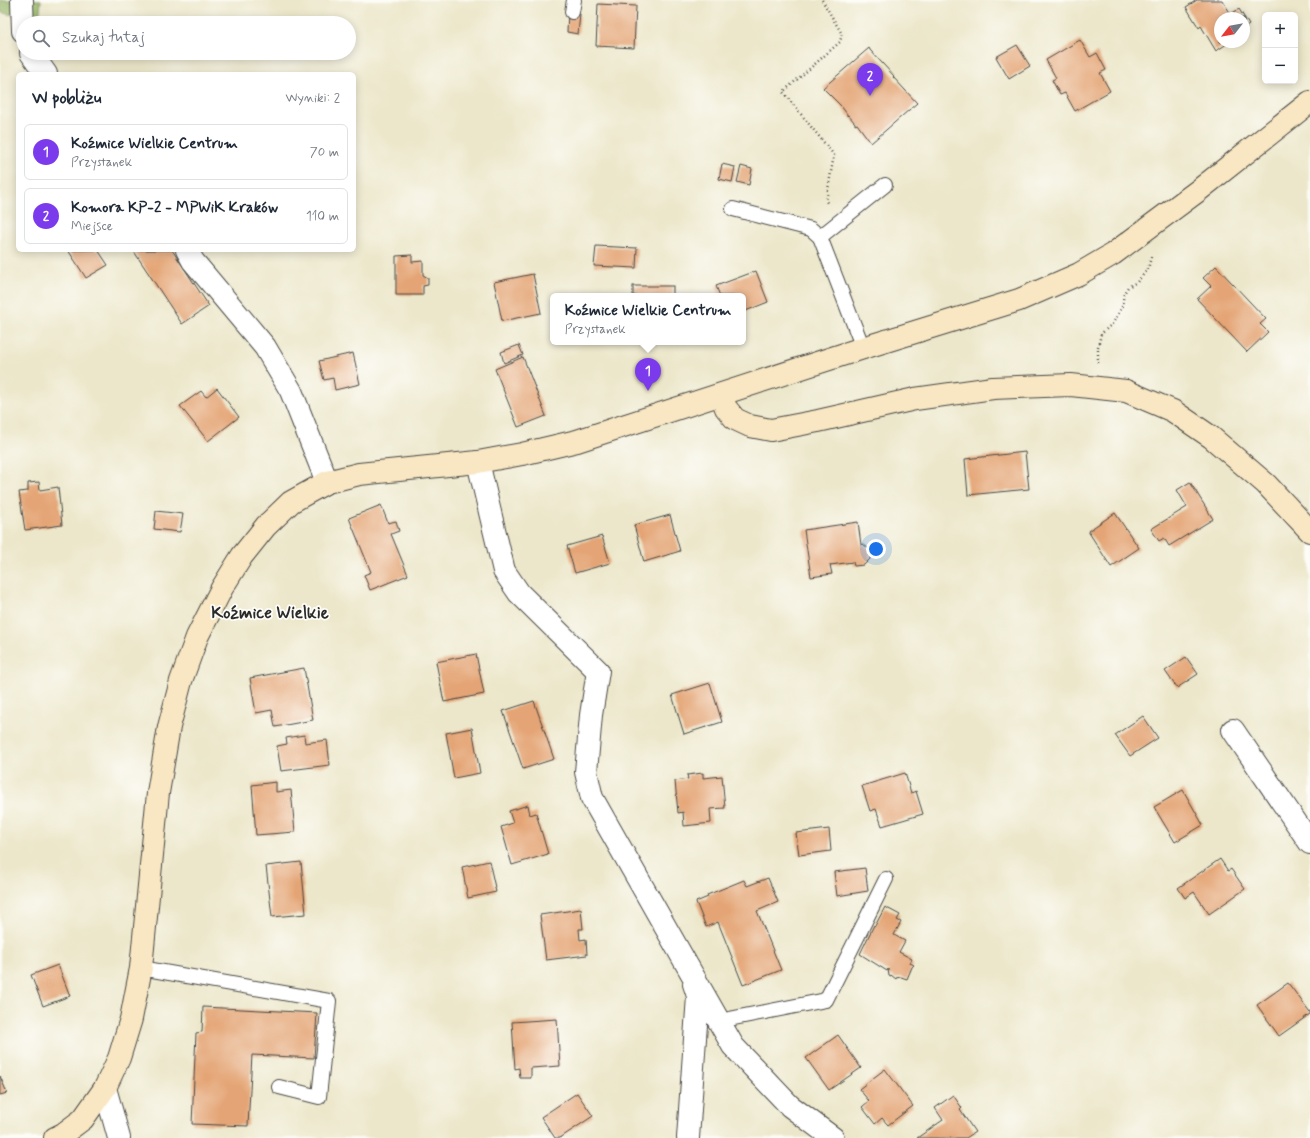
<!DOCTYPE html>
<html lang="pl">
<meta charset="utf-8">
<style>
:root{--surface:#fff;--page:#f2f2f3;--text:#1f2937;--muted:#747a83;--line:#e0e1e3;--accent:#7c3aed}
body{margin:0;font-family:Mynerve,sans-serif;background:var(--page);color:var(--text)}
.controls{position:absolute;right:12px;top:12px;display:grid;overflow:hidden;border-radius:6px;box-shadow:0 2px 10px #0003}
.controls button{width:36px;height:36px;display:grid;place-items:center;padding:0;border:0;border-bottom:1px solid var(--line);background:var(--surface);color:var(--text);font:20px sans-serif}
.compass{position:absolute;left:1214px;top:12px;width:36px;height:36px;border-radius:50%;background:var(--surface);box-shadow:0 2px 10px #0003;rotate:239deg}
.you{position:absolute;left:876px;top:549px;width:14px;height:14px;margin:-10px;border:3px solid #fff;border-radius:50%;background:#1a73e8;box-shadow:0 0 0 6px #1a73e833}
.badge{display:grid;place-items:center;width:26px;height:26px;border-radius:50%;background:var(--accent);color:#fff;font-size:13px;font-weight:700}
.pin{position:absolute;translate:-50% -33px;filter:drop-shadow(0 1px 2px #0008)}
.pin::after{content:'';position:absolute;top:21px;width:14px;height:12px;background:inherit;clip-path:polygon(0 0,100% 0,50% 100%)}
.popup{position:absolute;left:550px;top:293px;width:196px;height:52px;box-sizing:border-box;display:grid;place-content:center;border-radius:6px;background:var(--surface);filter:drop-shadow(0 1px 3px #0005);font-size:13px;white-space:nowrap;color:var(--muted)}
.popup b{font-size:15px;color:var(--text)}
.popup::after{content:'';position:absolute;left:50%;top:100%;margin-left:-8px;border:8px solid transparent;border-top-color:var(--surface)}
.list{margin:0;padding:0;list-style:none}
h2{display:flex;justify-content:space-between;align-items:center;height:52px;margin:0;padding:0 16px;font-size:17px}
h2 small{font-size:13px;font-weight:400;color:var(--muted)}
.list li{display:grid;grid-template-columns:26px 1fr auto;gap:12px;align-items:center;box-sizing:border-box;height:56px;margin:0 8px 8px;padding:0 8px;border:1px solid var(--line);border-radius:6px}
.list b{display:block;font-size:15px;white-space:nowrap}
.list p{margin:0;font-size:13px;white-space:nowrap;color:var(--muted)}
.list em{font-size:13px;font-style:normal;color:var(--muted)}
.icon{flex:none;width:22px;height:22px;fill:none;stroke:currentColor;stroke-width:2;stroke-linecap:round;stroke-linejoin:round}
.map{position:relative;flex:none;width:1310px;height:1138px;overflow:hidden}
.search{position:absolute;background:var(--surface);box-shadow:0 2px 10px #0003;left:16px;top:16px;width:340px;height:44px;display:flex;align-items:center;gap:10px;box-sizing:border-box;padding:0 14px;border-radius:22px;color:var(--muted);font-size:15px}
.panel{position:absolute;background:var(--surface);box-shadow:0 2px 10px #0003;left:16px;top:72px;width:340px;height:180px;border-radius:6px}
.map>svg:first-child{display:block}
</style>
<div class="map">
<svg width="1310" height="1138" viewBox="0 0 1310 1138">
<rect width="100%" height="100%" fill="#fdfcf7"/>
<filter id="ink" filterUnits="userSpaceOnUse"><feTurbulence type="fractalNoise" baseFrequency=".025" numOctaves="2"/><feDisplacementMap in="SourceGraphic" scale="8" xChannelSelector="R" yChannelSelector="G"/><feConvolveMatrix kernelMatrix="1 2 1 2 8 2 1 2 1" color-interpolation-filters="sRGB"/></filter>
<filter id="wash" filterUnits="userSpaceOnUse"><feTurbulence type="fractalNoise" baseFrequency=".012" numOctaves="4" result="noise"/><feDisplacementMap in="SourceGraphic" scale="16" xChannelSelector="R" yChannelSelector="G"/><feGaussianBlur stdDeviation="0.9" result="paint"/><feColorMatrix in="noise" values="0 0 0 0 0 0 0 0 0 0 0 0 0 0 0 0 0 1.4 0 .05"/><feComposite in="paint" operator="in"/></filter>
<g filter="url(#wash)">
<rect width="100%" height="100%" fill="#ece7ca"/>
<polygon fill="#99b769" stroke="#62714a" points="0,0 41,0 39,21 0,12"/>
<g id="blocks">
<g fill="#e4a474">
<polygon points="1197,0 1222,0 1231,14 1239,9 1249,25 1244,28 1244,18 1220,18 1220,42 1230,42 1216,51 1201,26 1199,28 1186,7"/>
<polygon points="598,4 636,6 634,48 596,46"/>
<polygon points="568,13 580,14 578,34 567,32"/>
<polygon points="1080,40 1090,57 1097,53 1106,70 1100,73 1110,91 1075,111 1065,93 1060,95 1052,80 1056,78 1046,60"/>
<polygon points="1017,45 1030,66 1009,79 996,57"/>
<polygon points="869,48 870,50 894,76 893,77 917,103 871,143 857,124 855,125 855,123 848,115 847,116 847,114 841,106 823,88"/>
<polygon points="722,164 735,167 732,182 719,179"/>
<polygon points="741,166 752,169 749,185 737,182"/>
<polygon points="596,246 637,248 636,268 594,266"/>
<polygon points="68,250 98,250 108,265 86,278"/>
<polygon points="133,250 172,250 209,306 182,324"/>
<polygon points="412,255 412,262 423,261 423,275 428,278 428,285 423,286 423,295 396,295 396,256"/>
<polygon points="1216,266 1266,319 1260,324 1268,332 1247,352 1197,299 1211,286 1203,278"/>
<polygon points="756,271 768,302 743,312 743,296 720,296 716,286"/>
<polygon points="533,274 541,313 502,321 494,282"/>
<rect x="633" y="286" width="40" height="10"/>
<polygon points="519,345 523,355 504,363 501,352"/>
<polygon points="353,353 360,384 335,390 333,378 324,380 319,361"/>
<polygon points="523,357 546,416 518,427 495,369"/>
<polygon points="217,388 239,417 208,441 180,406 201,391 206,397"/>
<polygon points="1025,452 1029,489 968,495 965,459"/>
<polygon points="39,482 40,490 58,487 62,525 25,530 19,492 28,491 28,483"/>
<polygon points="1190,482 1213,519 1169,546 1164,538 1159,541 1151,529 1187,507 1177,490"/>
<polygon points="381,505 388,523 396,521 399,531 391,534 408,575 370,590 364,575 371,572 349,518"/>
<polygon points="156,511 183,514 180,532 154,529"/>
<polygon points="1115,513 1139,548 1111,567 1088,531"/>
<polygon points="670,515 680,551 644,562 634,525"/>
<polygon points="858,522 861,545 863,544 869,549 870,559 864,565 854,566 853,562 830,565 832,574 811,577 804,530"/>
<polygon points="602,536 610,563 575,573 567,546"/>
<polygon points="476,654 484,694 444,702 436,662"/>
<polygon points="1186,657 1198,674 1177,688 1165,671"/>
<polygon points="304,668 313,720 275,727 272,710 256,713 250,678"/>
<polygon points="710,683 722,722 684,734 672,695"/>
<polygon points="534,701 554,759 523,769 503,711"/>
<polygon points="1143,716 1158,738 1130,756 1115,735"/>
<polygon points="472,728 480,773 454,778 446,733"/>
<polygon points="304,735 305,743 327,740 330,765 281,771 277,746 287,744 286,738"/>
<polygon points="703,773 703,778 722,776 725,808 710,809 711,823 684,826 683,812 678,813 675,781 688,779 687,775"/>
<polygon points="905,773 911,793 916,791 923,814 882,826 876,809 870,811 862,786"/>
<polygon points="276,782 276,792 291,790 295,832 256,835 252,785"/>
<polygon points="1183,790 1203,825 1175,842 1154,807"/>
<polygon points="528,805 530,815 536,813 548,854 512,865 501,827 513,823 509,811"/>
<polygon points="829,829 831,851 799,855 796,833"/>
<polygon points="1220,859 1228,871 1231,869 1245,889 1209,914 1194,892 1185,898 1178,888"/>
<polygon points="489,861 496,892 468,898 462,867"/>
<polygon points="301,862 306,914 272,917 266,866"/>
<polygon points="865,868 868,891 837,896 834,872"/>
<polygon points="768,878 778,902 757,911 781,970 743,985 718,922 706,927 696,902 708,897 707,895 744,880 747,886"/>
<polygon points="885,907 900,915 897,920 901,922 894,935 905,941 899,952 912,959 910,963 914,965 912,967 907,979 901,977 896,978 896,979 891,975 891,977 889,976 888,969 887,971 860,954 874,925 875,926"/>
<polygon points="581,909 583,929 579,929 580,940 586,939 587,955 546,960 540,915"/>
<polygon points="58,965 70,996 43,1006 31,975"/>
<polygon points="1288,983 1310,1012 1310,1014 1279,1036 1257,1005"/>
<polygon points="203,1007 317,1013 314,1058 252,1055 248,1126 192,1124 196,1033 202,1032"/>
<polygon points="557,1019 560,1066 531,1068 531,1078 520,1078 519,1068 515,1069 512,1022"/>
<polygon points="838,1035 861,1068 829,1090 806,1058"/>
<polygon points="885,1069 913,1106 888,1125 882,1118 875,1124 862,1107 869,1101 859,1089"/>
<polygon points="0,1076 7,1093 0,1095"/>
<polygon points="577,1093 593,1116 560,1138 555,1138 541,1117"/>
<polygon points="953,1095 962,1108 960,1110 975,1132 966,1138 917,1138 943,1120 935,1108"/>
</g>
</g>
</g>
<g filter="url(#ink)">
<use href="#blocks" fill-opacity="0" stroke="#484743" stroke-width="1"/>
<g fill="none" stroke-linecap="round" stroke-linejoin="round">
<defs>
<g id="lane">
<polyline points="572,12 574,0"/>
<polyline points="733,209 811,229 820,237 863,348"/>
<polyline points="820,237 885,185"/>
<polyline points="141,968 329,1001 319,1097 279,1087"/>
<polyline points="719,1021 826,1000 886,879"/>
</g>
<g id="street">
<polyline points="22,0 23,31"/>
<polyline points="31,53 46,74"/>
<polyline points="187,250 193,261 265,347 291,391 327,482"/>
<polyline points="478,462 504,571 519,593 598,671 591,715 586,772 592,798 733,1046 790,1106 833,1138"/>
<polyline points="1233,730 1310,843"/>
<polyline points="105,1088 119,1138"/>
<polyline points="688,1138 698,996 694,984"/>
</g>
<g id="secondary">
<polyline points="721,395 726,408 735,419 750,426 771,430 818,421 915,399 993,388 1071,385 1126,391 1173,411 1211,437 1266,484 1310,531"/>
<polyline points="55,1138 63,1134 83,1119 105,1088 119,1058 131,1019 141,968 158,793 169,727 181,681 197,637 222,588 242,556 266,526 291,502 327,482 359,474 478,462 522,454 577,441 863,348 1019,300 1079,274 1113,254 1199,190 1310,102"/>
</g>
</defs>
<use href="#lane" stroke="#484743" stroke-width="16"/>
<use href="#street" stroke="#484743" stroke-width="24"/>
<use href="#secondary" stroke="#484743" stroke-width="24"/>
<g stroke="#484743" stroke-width="2.5" stroke-dasharray="1 3" stroke-linecap="butt">
<polyline points="822,0 842,34 840,42 783,92 834,155 826,201 828,204"/>
<polyline points="1098,363 1098,347 1101,334 1113,323 1122,307 1124,293 1128,287 1137,282 1148,269 1151,257"/>
</g>
<use href="#lane" stroke="#fff" stroke-width="14"/>
<use href="#street" stroke="#fff" stroke-width="22"/>
<use href="#secondary" stroke="#f9e7c3" stroke-width="22"/>
</g>
</g>
<g text-anchor="middle" stroke-width="3.5" stroke-linejoin="round" paint-order="stroke">
<g font-size="17" font-weight="bold" fill="#2b2b2b" stroke="#fdfcf7">
<text x="270" y="618">Koźmice Wielkie</text>
</g>
</g>
</svg>
<div class="controls">
<button>+</button>
<button>−</button>
</div>
<svg class="compass" viewBox="-18 -18 36 36"><path d="M0-13l5 13h-10z" fill="#e53935"/><path d="M0 13l5-13h-10z" fill="#747a83"/></svg>
<div class="you"></div>
<div class="pin badge" style="left:648px;top:391px">1</div>
<div class="popup"><b>Koźmice Wielkie Centrum</b>Przystanek</div>
<div class="pin badge" style="left:870px;top:96px">2</div>
<div class="search"><svg class="icon" aria-label="search" viewBox="0 0 24 24"><circle cx="10" cy="10" r="6"/><path d="M15 15l6 6"/></svg>Szukaj tutaj</div>
<section class="panel">
<h2>W pobliżu<small>Wyniki: 2</small></h2>
<ul class="list">
<li><span class="badge">1</span><div><b>Koźmice Wielkie Centrum</b><p>Przystanek</p></div><em>70 m</em></li>
<li><span class="badge">2</span><div><b>Komora KP-2 - MPWiK Kraków</b><p>Miejsce</p></div><em>110 m</em></li>
</ul>
</section>
</div>
